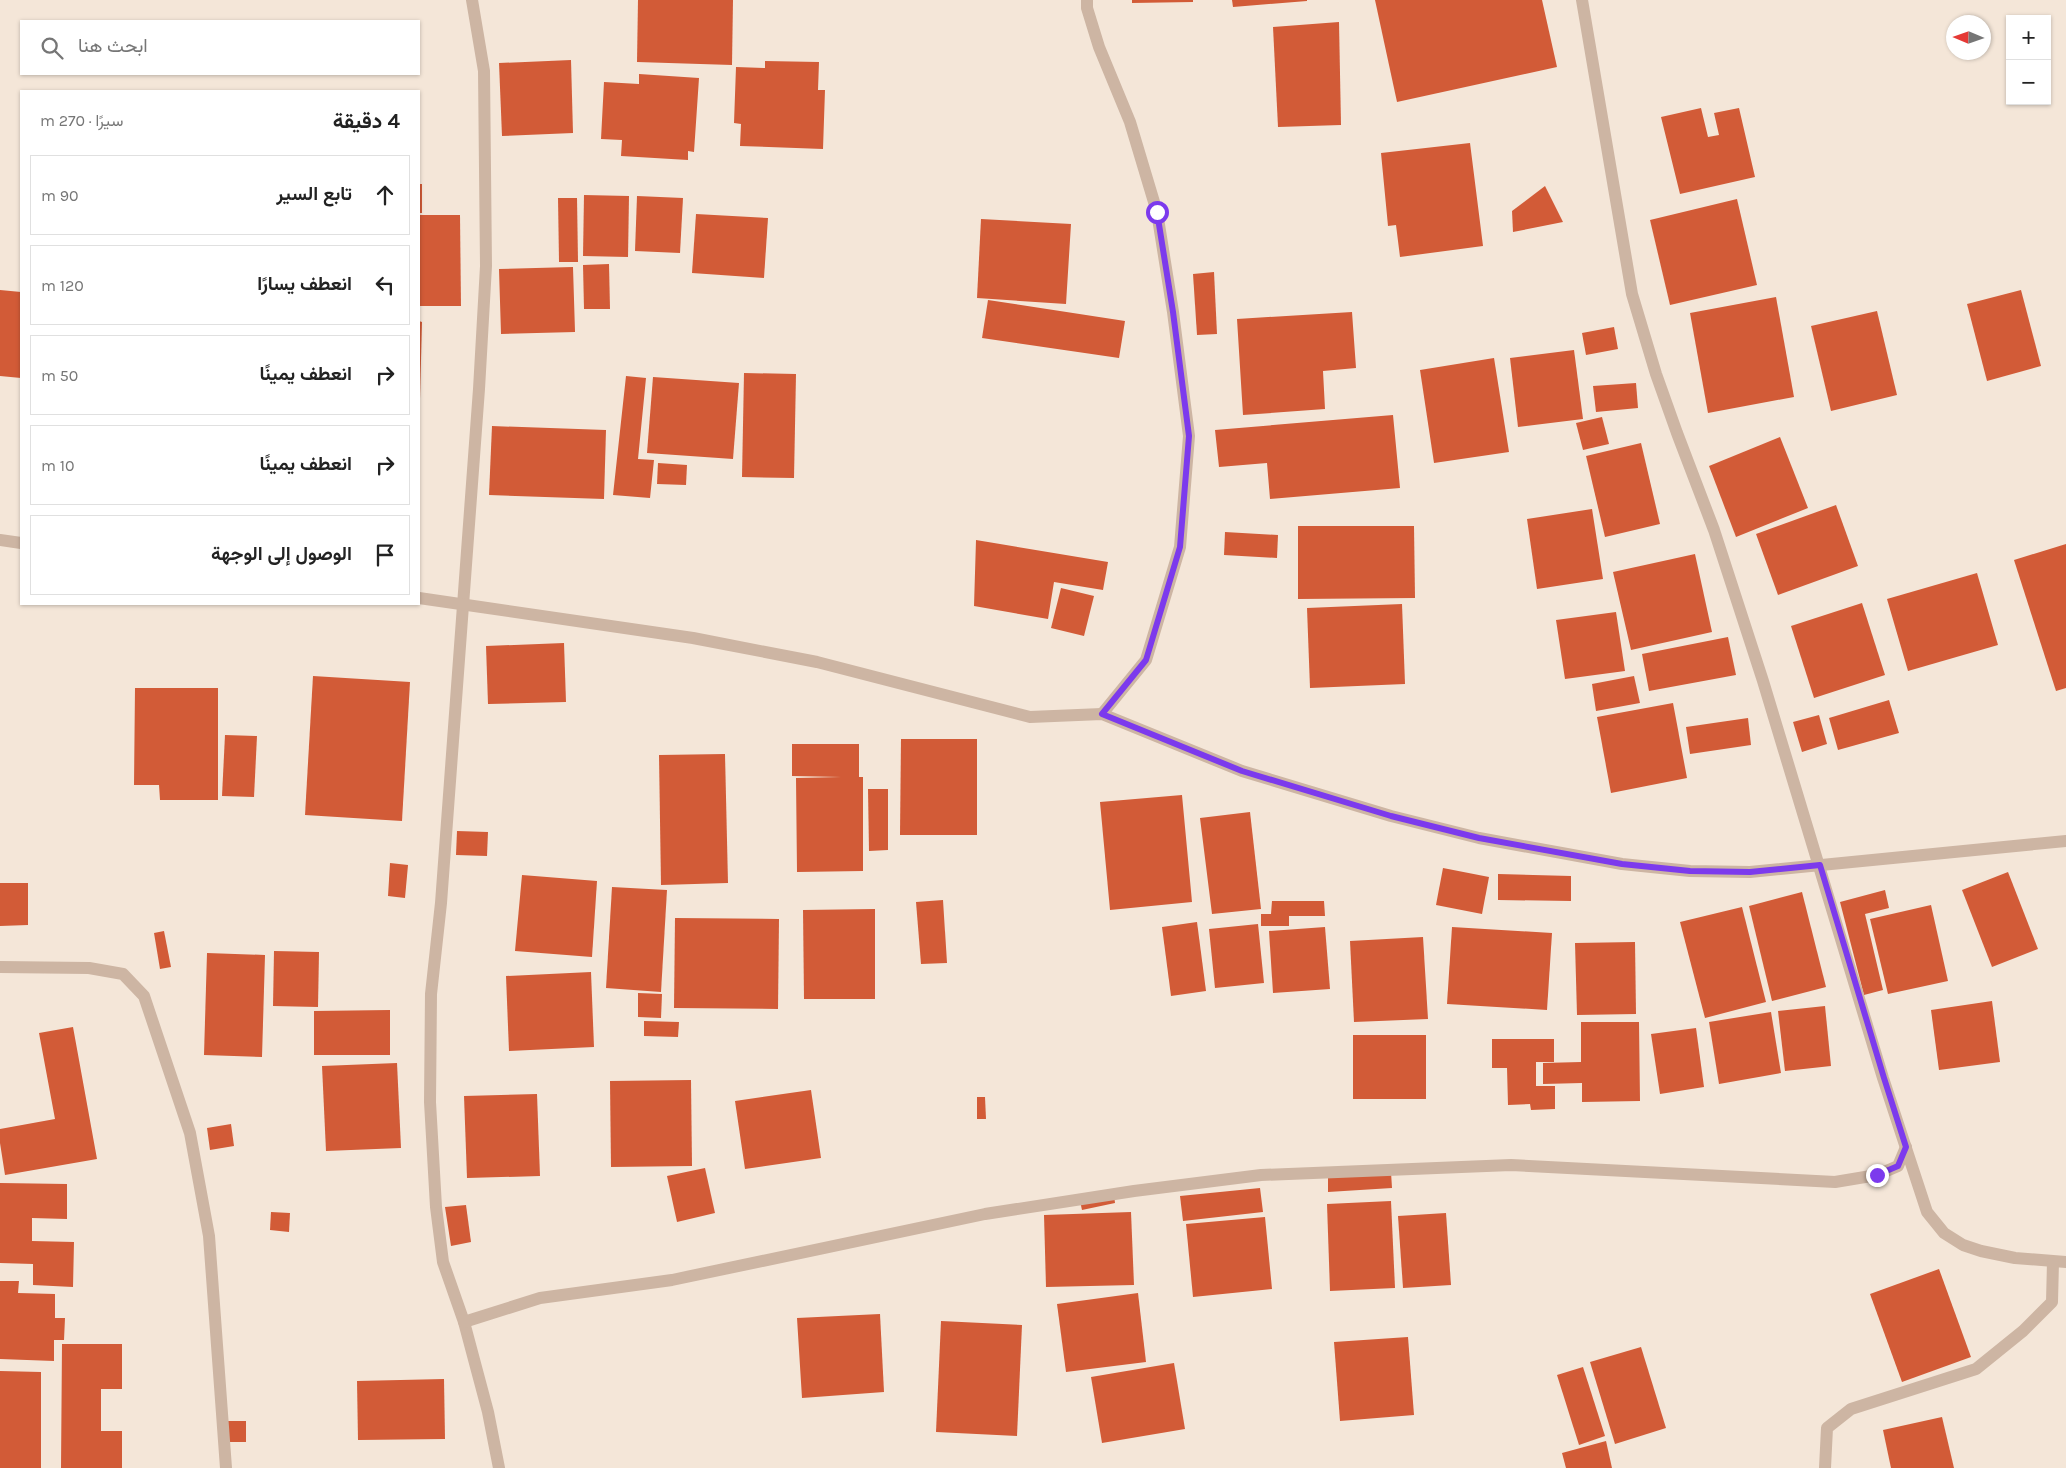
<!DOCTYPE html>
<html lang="ar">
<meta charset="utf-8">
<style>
:root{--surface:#fff;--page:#f2f2f2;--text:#222;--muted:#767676;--line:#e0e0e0}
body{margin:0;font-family:Karla,Vazirmatn,sans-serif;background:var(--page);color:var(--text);direction:rtl}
.controls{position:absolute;right:15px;top:15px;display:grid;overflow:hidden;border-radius:0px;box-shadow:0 1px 4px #0004}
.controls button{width:45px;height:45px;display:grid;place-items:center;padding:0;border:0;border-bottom:1px solid var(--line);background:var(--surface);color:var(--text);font:25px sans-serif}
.compass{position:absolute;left:1946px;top:15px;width:45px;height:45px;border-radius:50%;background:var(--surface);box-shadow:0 1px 4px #0004;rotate:272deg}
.stop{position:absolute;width:15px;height:15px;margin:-11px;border:4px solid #7c3aed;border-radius:50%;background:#fff}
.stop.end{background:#7c3aed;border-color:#fff;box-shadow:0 1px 5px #0008}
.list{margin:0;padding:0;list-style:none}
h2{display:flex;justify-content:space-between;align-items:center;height:65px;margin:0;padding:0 20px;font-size:21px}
h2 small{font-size:16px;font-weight:400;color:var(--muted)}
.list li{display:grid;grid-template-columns:32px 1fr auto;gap:15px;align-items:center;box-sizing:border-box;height:80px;margin:0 10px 10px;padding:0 10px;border:1px solid var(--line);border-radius:0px}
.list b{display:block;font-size:19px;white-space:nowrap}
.list em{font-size:16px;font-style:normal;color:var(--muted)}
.icon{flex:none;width:28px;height:28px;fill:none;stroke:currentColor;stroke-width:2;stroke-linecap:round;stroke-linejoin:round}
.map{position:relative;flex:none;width:2066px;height:1468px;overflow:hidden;direction:ltr}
.search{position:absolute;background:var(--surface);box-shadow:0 1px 4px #0004;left:20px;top:20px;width:400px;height:55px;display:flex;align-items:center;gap:12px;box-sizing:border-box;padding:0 18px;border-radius:0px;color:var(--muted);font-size:19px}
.panel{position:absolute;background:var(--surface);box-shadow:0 1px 4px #0004;left:20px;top:90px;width:400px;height:515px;border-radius:0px;direction:rtl}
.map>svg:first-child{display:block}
</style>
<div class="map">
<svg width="2066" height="1468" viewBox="0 0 2066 1468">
<rect width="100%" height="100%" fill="#f4e6d8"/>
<g fill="#d25b37">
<polygon points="638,0 733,0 732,65 637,62"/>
<polygon points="1132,0 1193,0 1193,2 1132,3"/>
<polygon points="1232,0 1307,0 1307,1 1233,7"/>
<polygon points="1375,0 1542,0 1557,67 1397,102"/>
<polygon points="1339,22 1341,125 1278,127 1273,27"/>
<polygon points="571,60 573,133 502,136 499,63"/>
<polygon points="765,61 819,62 818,90 825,90 823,149 740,146 741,124 734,123 736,67 765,68"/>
<polygon points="639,74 699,78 694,152 688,151 688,160 621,156 622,140 601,139 604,82 639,84"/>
<polygon points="1701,108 1708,137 1719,135 1714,113 1739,108 1755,177 1680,194 1661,117"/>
<polygon points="1470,143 1483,246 1400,257 1396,225 1388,226 1381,153"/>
<rect x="419" y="184" width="3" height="29"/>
<polygon points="1545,186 1563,222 1513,232 1512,211"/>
<polygon points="584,195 629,196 628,257 583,256"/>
<polygon points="637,196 683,198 680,253 635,251"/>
<polygon points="558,198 577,198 578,262 559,262"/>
<polygon points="1737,199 1757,285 1670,305 1650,220"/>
<polygon points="696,214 768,218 764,278 692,273"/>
<polygon points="419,215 460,215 461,306 419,306"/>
<polygon points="981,219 1071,224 1066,304 977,298"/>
<polygon points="609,264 610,309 584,309 583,265"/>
<polygon points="573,267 575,332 501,334 499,269"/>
<polygon points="1214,272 1217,334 1197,335 1193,274"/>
<polygon points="0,290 21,292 21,378 0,376"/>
<polygon points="2021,290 2041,366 1987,381 1967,304"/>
<polygon points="1776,297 1794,397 1708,413 1690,313"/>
<polygon points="988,300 1125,321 1119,358 982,338"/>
<polygon points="1877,311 1897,395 1831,411 1811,326"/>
<polygon points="1352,312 1356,368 1323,371 1325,409 1243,415 1237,319"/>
<polygon points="419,321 422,322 420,399 419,398"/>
<polygon points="1614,327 1618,349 1586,355 1582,333"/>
<polygon points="1574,350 1583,419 1518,427 1510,358"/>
<polygon points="1494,358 1509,452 1434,463 1420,370"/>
<polygon points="744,373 796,374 794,478 742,477"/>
<polygon points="626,376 646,378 638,459 654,460 650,498 613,495"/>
<polygon points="653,377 739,383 733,459 647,453"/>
<polygon points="1636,383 1638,408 1596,412 1593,386"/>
<polygon points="1393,415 1400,488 1270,499 1267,463 1219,467 1215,430"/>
<polygon points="1602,417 1609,444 1583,450 1576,423"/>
<polygon points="492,426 606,430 604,499 489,495"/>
<polygon points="1780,437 1808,508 1736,537 1709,466"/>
<polygon points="1641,443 1660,524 1605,537 1586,456"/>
<polygon points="658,463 687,465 686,485 657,484"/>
<polygon points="1836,505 1858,566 1778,595 1756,534"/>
<polygon points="1592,509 1603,579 1537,589 1527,519"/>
<polygon points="1298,526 1414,526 1415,598 1298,599"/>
<polygon points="1225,532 1278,535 1277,558 1224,555"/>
<polygon points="976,540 1108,562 1103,590 1054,582 1048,619 974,606"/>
<polygon points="2066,544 2066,688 2056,691 2014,560"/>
<polygon points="1695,554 1712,632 1631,650 1613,572"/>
<polygon points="1977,573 1998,645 1908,671 1887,599"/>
<polygon points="1061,588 1094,596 1084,636 1051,628"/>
<polygon points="1862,603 1885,675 1814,698 1791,626"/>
<polygon points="1402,604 1405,684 1310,688 1307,608"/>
<polygon points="1616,612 1625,671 1565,679 1556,620"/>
<polygon points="1728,637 1736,675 1649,691 1642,654"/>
<polygon points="564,643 566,702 488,704 486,646"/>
<polygon points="313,676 410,682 402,821 305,815"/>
<polygon points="1634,676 1640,703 1596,711 1592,684"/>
<polygon points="135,688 218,688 218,800 160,800 159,785 134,785"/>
<polygon points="1889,700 1899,733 1838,750 1829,718"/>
<polygon points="1673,703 1687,778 1611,793 1597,717"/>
<polygon points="1819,715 1827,744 1802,752 1793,722"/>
<polygon points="1748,718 1751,745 1690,754 1686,727"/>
<polygon points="225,735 257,736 254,797 222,796"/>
<polygon points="901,739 977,739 977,835 900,835"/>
<polygon points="792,744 859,744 859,777 863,777 863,871 797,872 796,778 841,777 792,776"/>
<polygon points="725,754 728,883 661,885 659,755"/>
<polygon points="868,789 888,789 888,850 869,851"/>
<polygon points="1182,795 1192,902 1110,910 1100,802"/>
<polygon points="1250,812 1261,909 1212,914 1200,818"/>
<polygon points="457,831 488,832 487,856 456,855"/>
<polygon points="390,863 408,865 405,898 388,896"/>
<polygon points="1443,868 1489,877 1482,914 1436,905"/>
<polygon points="2008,872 2038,949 1992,967 1962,890"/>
<polygon points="1498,874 1571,876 1571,901 1498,900"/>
<polygon points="522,875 597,881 592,957 515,951"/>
<polygon points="0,883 28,883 28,925 0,926"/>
<polygon points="612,887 667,890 661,992 606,988"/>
<polygon points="1885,890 1889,908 1865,914 1883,990 1864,995 1840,902"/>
<polygon points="1802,892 1826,987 1772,1001 1749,906"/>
<polygon points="943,900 947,963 921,964 916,902"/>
<polygon points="1272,901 1324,901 1325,916 1289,916 1289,926 1261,926 1261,914 1271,914"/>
<polygon points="1931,905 1948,981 1888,994 1870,919"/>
<polygon points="1742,907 1766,1002 1705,1018 1680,922"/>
<polygon points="875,909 875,999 804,999 803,910"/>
<polygon points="675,918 779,919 778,1009 674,1008"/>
<polygon points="1197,922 1206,991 1171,996 1162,927"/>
<polygon points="1258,924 1264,983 1215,988 1209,929"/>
<polygon points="1325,927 1330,989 1273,993 1269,931"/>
<polygon points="1452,927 1552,933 1547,1010 1447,1004"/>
<polygon points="164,931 171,967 160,969 154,933"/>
<polygon points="1423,937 1428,1019 1354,1022 1350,941"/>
<polygon points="1635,942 1636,1014 1577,1015 1575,943"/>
<polygon points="274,951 319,952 318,1007 273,1006"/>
<polygon points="207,953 265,955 262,1057 204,1055"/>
<polygon points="591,972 594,1047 509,1051 506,976"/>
<polygon points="638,993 662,994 661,1018 638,1017"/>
<polygon points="1992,1001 2000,1062 1939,1070 1931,1010"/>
<polygon points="1825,1006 1831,1066 1785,1071 1778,1011"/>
<polygon points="390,1010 390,1055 314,1055 314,1011"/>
<polygon points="1771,1012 1781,1073 1719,1084 1709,1022"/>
<polygon points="644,1021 679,1022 678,1037 644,1036"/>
<polygon points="1581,1022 1639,1022 1640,1101 1582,1102 1582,1083 1543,1084 1543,1063 1581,1062"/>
<polygon points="73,1027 97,1159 5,1175 0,1143 0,1129 55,1119 39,1033"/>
<polygon points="1696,1028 1704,1087 1660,1094 1651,1034"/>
<rect x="1353" y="1035" width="73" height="64"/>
<polygon points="1492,1039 1554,1039 1554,1062 1536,1062 1536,1086 1555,1086 1555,1109 1531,1110 1530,1104 1508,1105 1507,1068 1492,1068"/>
<polygon points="397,1063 401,1148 326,1151 322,1066"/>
<polygon points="691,1080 692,1166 611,1167 610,1081"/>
<polygon points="811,1090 821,1158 745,1169 735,1101"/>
<polygon points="537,1094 540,1176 467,1178 464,1096"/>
<polygon points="977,1097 985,1097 986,1119 977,1119"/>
<polygon points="231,1124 234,1146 210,1150 207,1128"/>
<polygon points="705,1168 715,1213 677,1222 667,1176"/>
<polygon points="1391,1172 1392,1188 1328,1192 1328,1176"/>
<polygon points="0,1183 67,1184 67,1219 32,1218 32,1241 74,1242 73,1287 33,1285 33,1264 0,1263"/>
<polygon points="1260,1188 1263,1212 1183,1221 1180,1196"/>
<polygon points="1114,1195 1115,1203 1082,1210 1080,1201"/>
<polygon points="1391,1201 1395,1288 1330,1291 1327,1204"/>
<polygon points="466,1205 471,1242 451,1246 445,1207"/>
<polygon points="271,1212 290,1213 289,1232 270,1230"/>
<polygon points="1131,1212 1134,1285 1046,1287 1044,1215"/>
<polygon points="1446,1213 1451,1285 1403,1288 1398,1216"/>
<polygon points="1265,1217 1272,1289 1193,1297 1186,1224"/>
<polygon points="1939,1269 1971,1357 1902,1382 1870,1294"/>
<polygon points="0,1281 19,1281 18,1293 55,1294 55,1318 65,1318 64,1340 54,1340 54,1361 0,1359"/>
<polygon points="1138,1293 1146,1362 1066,1372 1057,1304"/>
<polygon points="880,1314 884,1392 802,1398 797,1318"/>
<polygon points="941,1321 1022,1325 1017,1436 936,1432"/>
<polygon points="1408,1337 1414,1415 1340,1421 1334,1342"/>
<polygon points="62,1344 122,1344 122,1389 101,1389 101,1431 122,1431 122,1468 61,1468"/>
<polygon points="1641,1347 1666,1428 1615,1444 1590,1362"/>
<polygon points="1174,1363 1185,1429 1102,1443 1091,1377"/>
<polygon points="1583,1367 1605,1436 1579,1445 1557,1375"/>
<polygon points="0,1371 41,1372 41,1468 0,1468"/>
<polygon points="444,1379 445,1439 358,1440 357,1381"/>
<polygon points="1942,1417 1954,1468 1891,1468 1883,1430"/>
<rect x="227" y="1421" width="19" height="21"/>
<polygon points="1606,1441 1612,1468 1566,1468 1562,1453"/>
</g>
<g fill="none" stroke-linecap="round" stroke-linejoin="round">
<g stroke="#cdb5a3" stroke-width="12">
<polyline points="472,0 484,71 486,266 479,389 441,903 431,994 430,1102 436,1207 443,1262 464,1322 488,1412 499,1468"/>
<polyline points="1087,0 1087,8 1099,47 1130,122 1157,212 1173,312 1189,436 1180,547 1146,660 1102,714"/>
<polyline points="1582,0 1632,294 1656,374 1677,433 1714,530 1763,681 1883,1078 1927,1212 1944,1233 1963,1245 1981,1251 2015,1258 2066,1262"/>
<polyline points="0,540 21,543"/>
<polyline points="419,598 693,638 817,662 1030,717 1102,714 1242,771 1391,816 1479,838 1622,864 1690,871 1750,872 2066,841"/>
<polyline points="0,967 89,968 123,974 144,996 190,1133 209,1236 226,1468"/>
<polyline points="464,1322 540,1298 672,1280 985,1214 1134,1191 1261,1175 1511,1165 1835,1182 1877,1175 1898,1166 1906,1147"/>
<polyline points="1825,1468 1827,1428 1851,1409 1976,1369 2023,1331 2052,1302 2053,1262"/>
</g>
</g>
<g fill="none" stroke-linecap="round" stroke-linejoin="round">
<polyline stroke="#7c3aed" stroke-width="6" points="1157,212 1173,312 1189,436 1180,547 1146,660 1102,714 1242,771 1391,816 1479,838 1622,864 1690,871 1750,872 1820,865 1884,1078 1906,1147 1898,1166 1877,1175"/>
</g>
</svg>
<div class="controls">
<button>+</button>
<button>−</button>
</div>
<svg class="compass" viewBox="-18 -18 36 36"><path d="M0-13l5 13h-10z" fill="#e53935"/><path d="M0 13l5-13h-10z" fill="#767676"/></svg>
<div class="stop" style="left:1157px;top:212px"></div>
<div class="stop end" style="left:1877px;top:1175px"></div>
<div class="search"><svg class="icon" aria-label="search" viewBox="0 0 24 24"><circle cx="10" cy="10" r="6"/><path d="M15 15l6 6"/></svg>ابحث هنا</div>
<section class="panel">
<h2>4 دقيقة<small>سيرًا · 270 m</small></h2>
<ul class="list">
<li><svg class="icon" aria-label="ahead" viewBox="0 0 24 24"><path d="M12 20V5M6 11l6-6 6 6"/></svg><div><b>تابع السير</b></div><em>90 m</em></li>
<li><svg class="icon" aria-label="left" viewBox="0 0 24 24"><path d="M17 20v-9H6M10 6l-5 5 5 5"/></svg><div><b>انعطف يسارًا</b></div><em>120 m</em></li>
<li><svg class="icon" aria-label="right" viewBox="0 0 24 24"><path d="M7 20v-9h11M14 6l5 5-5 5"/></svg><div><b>انعطف يمينًا</b></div><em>50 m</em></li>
<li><svg class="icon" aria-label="right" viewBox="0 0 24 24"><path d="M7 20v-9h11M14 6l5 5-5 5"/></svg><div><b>انعطف يمينًا</b></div><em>10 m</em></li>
<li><svg class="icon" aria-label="arrive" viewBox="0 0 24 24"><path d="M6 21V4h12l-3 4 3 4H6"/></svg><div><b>الوصول إلى الوجهة</b></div></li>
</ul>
</section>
</div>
